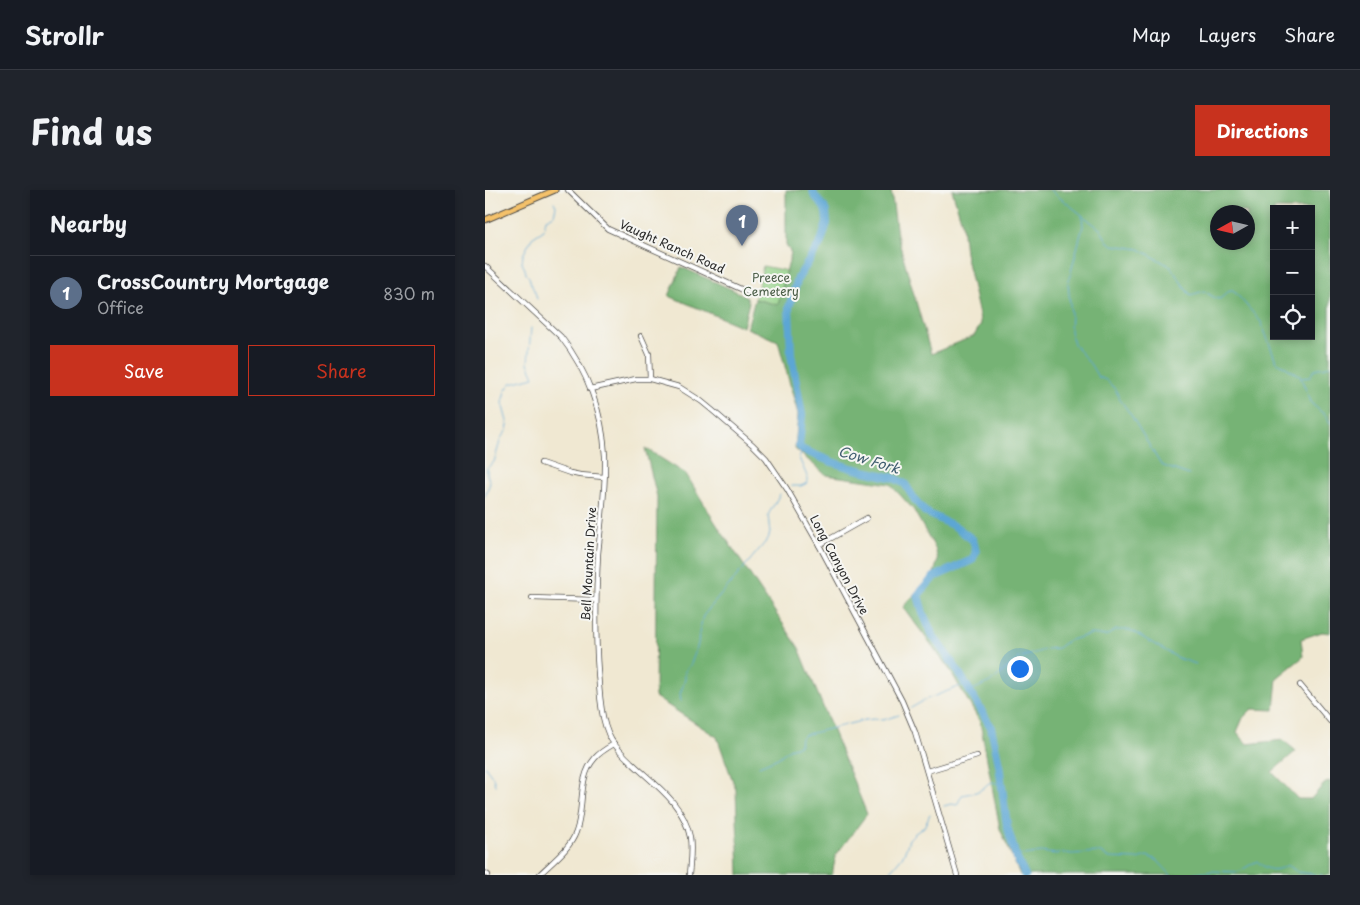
<!DOCTYPE html>
<meta charset="utf-8">
<style>
:root{--surface:#171b24;--page:#20242c;--text:#f1f3f6;--muted:#9ea1a6;--line:#363941;--accent:#c8321e}
body{margin:0;font-family:"Playpen Sans",sans-serif;background:var(--page);color:var(--text)}
.controls{position:absolute;right:15px;top:15px;display:grid;overflow:hidden;border-radius:0px;box-shadow:0 2px 8px #0003}
.controls button{width:45px;height:45px;display:grid;place-items:center;padding:0;border:0;border-bottom:1px solid var(--line);background:var(--surface);color:var(--text);font:25px sans-serif}
.compass{position:absolute;left:725px;top:15px;width:45px;height:45px;border-radius:50%;background:var(--surface);box-shadow:0 2px 8px #0003;rotate:262deg}
.you{position:absolute;left:534px;top:478px;width:18px;height:18px;margin:-12px;border:4px solid #fff;border-radius:50%;background:#1a73e8;box-shadow:0 0 0 8px #1a73e833}
.badge{display:grid;place-items:center;width:32px;height:32px;border-radius:50%;background:var(--accent);color:#fff;font-size:16px;font-weight:700}
.pin{position:absolute;translate:-50% -41px;filter:drop-shadow(0 1px 2px #0008)}
.pin::after{content:'';position:absolute;top:26px;width:18px;height:15px;background:inherit;clip-path:polygon(0 0,100% 0,50% 100%)}
.list{margin:0;padding:0;list-style:none}
h2{display:flex;justify-content:space-between;align-items:center;height:65px;margin:0;padding:0 20px;font-size:21px}
h2 small{font-size:16px;font-weight:400;color:var(--muted)}
.list li{display:grid;grid-template-columns:32px 1fr auto;gap:15px;align-items:center;box-sizing:border-box;height:75px;padding:0 20px;border-top:1px solid var(--line)}
.list b{display:block;font-size:19px;white-space:nowrap}
.list p{margin:0;font-size:16px;white-space:nowrap;color:var(--muted)}
.list em{font-size:16px;font-style:normal;color:var(--muted)}
.actions{display:flex;gap:10px;padding:15px 20px}
.actions a{flex:1;padding:11px 0;border:1px solid var(--accent);border-radius:0px;text-align:center;font-size:18px;color:var(--accent)}
.actions .main{background:var(--accent);color:#fff}
.icon{flex:none;width:28px;height:28px;fill:none;stroke:currentColor;stroke-width:2;stroke-linecap:round;stroke-linejoin:round}
.map{position:relative;flex:none;width:845px;height:685px;overflow:hidden;border-radius:0px}
header{display:flex;align-items:center;gap:30px;box-sizing:border-box;height:70px;padding:0 25px;background:var(--surface);border-bottom:1px solid var(--line)}
header strong{font-size:24px}
nav{display:flex;gap:28px;margin-inline-start:auto;font-size:18px}
.intro{display:flex;align-items:center;justify-content:space-between;box-sizing:border-box;height:120px;padding:0 30px}
h1{margin:0;font-size:35px}
.button{padding:12px 22px;border-radius:0px;background:var(--accent);color:#fff;font-size:18px;font-weight:700}
main{display:flex;gap:30px;padding:0 30px}
aside{flex:1;background:var(--surface);border-radius:0px;box-shadow:0 2px 8px #0003}
.map>svg:first-child{display:block}
</style>
<header>
<strong>Strollr</strong>
<nav><a>Map</a><a>Layers</a><a>Share</a></nav>
</header>
<div class="intro"><h1>Find us</h1><a class="button">Directions</a></div>
<main>
<aside>
<h2>Nearby<small></small></h2>
<ul class="list">
<li><span class="badge" style="background:#5c6f8a">1</span><div><b>CrossCountry Mortgage</b><p>Office</p></div><em>830 m</em></li>
</ul>
<div class="actions"><a class="main">Save</a><a>Share</a></div>
</aside>
<div class="map">
<svg width="845" height="685" viewBox="0 0 845 685">
<rect width="100%" height="100%" fill="#f6f6f2"/>
<filter id="ink" filterUnits="userSpaceOnUse"><feTurbulence type="fractalNoise" baseFrequency=".02" numOctaves="2"/><feDisplacementMap in="SourceGraphic" scale="10" xChannelSelector="R" yChannelSelector="G"/><feConvolveMatrix kernelMatrix="1 2 1 2 8 2 1 2 1" color-interpolation-filters="sRGB"/></filter>
<filter id="wash" filterUnits="userSpaceOnUse"><feTurbulence type="fractalNoise" baseFrequency=".0096" numOctaves="4" result="noise"/><feDisplacementMap in="SourceGraphic" scale="20" xChannelSelector="R" yChannelSelector="G"/><feGaussianBlur stdDeviation="1.12" result="paint"/><feColorMatrix in="noise" values="0 0 0 0 0 0 0 0 0 0 0 0 0 0 0 0 0 1.4 0 .05"/><feComposite in="paint" operator="in"/></filter>
<g filter="url(#wash)">
<rect width="100%" height="100%" fill="#f0e8d2"/>
<polygon fill="#93d187" stroke="#5f7e59" points="278,76 302,81 293,115 270,109"/>
<g fill="#76b374" stroke="#506f50" fill-rule="evenodd">
<path d="M301,0H406L412,45L446,164L489,146L496,134L480,63L477,33L467,0H845V443L837,442L816,449L818,467L792,488L789,520L767,519L758,528L752,542L762,554L798,550L811,561L787,582L813,609H826L839,594L845,591V685H535L515,639L495,532L465,480L418,417L449,383L453,370L450,358L428,319L405,294L341,285L310,259L313,224L293,151L262,138L270,109L293,115L306,63L301,55ZM789,19H826V146H789ZM762,22V52H732V22Z"/>
<polygon points="196,77 255,103 262,108 264,112 258,137 184,106"/>
<polygon points="160,258 201,284 230,332 314,458 382,624 351,665 347,685 254,685 251,600 232,547 170,507 172,307"/>
</g>
<g fill="none" stroke-linecap="round" stroke-linejoin="round">
<g stroke="#5ca6d4" stroke-width="1">
<polyline points="565,0 615,39 623,52 628,55 654,59 685,76 702,101 706,105 719,101 730,108 735,109 745,100 748,100 776,132 791,171 815,186 827,214 841,226 845,233"/>
<polyline points="597,26 598,36 583,93 586,125 585,141 589,154 606,175 613,187 621,190 630,199 636,211 646,225 676,275 704,285"/>
<path d="M52,109C51,101 45,95 44,87L41,84L40,79L37,73L38,65L47,48L59,40L61,29L69,25L71,16L69,12"/>
<path d="M817,188L825,187C832,172 835,182 845,175"/>
<polyline points="307,296 316,296 322,293 322,286 314,268 318,260"/>
<polyline points="0,306 5,293 2,284 2,278 9,272 16,248 22,240 23,235 17,213 20,201 26,193 49,187 43,173 46,138"/>
<polyline points="485,501 507,491 534,468 562,459 573,458 582,451 606,444 621,446 631,440 645,440 693,468 711,474"/>
<polyline points="196,512 195,504 200,490 200,481 206,474 213,454 214,443 218,426 283,349 285,343 283,325 295,304"/>
<polyline points="426,518 442,509 481,494"/>
<polyline points="0,576 8,587 10,595"/>
<polyline points="274,576 293,568 304,559 311,557 315,554 316,548 319,545 380,530 389,529 398,530 414,525"/>
<polyline points="459,616 466,614 472,615 477,605 491,602 497,599 504,593 508,592 513,594 517,594"/>
<polyline points="530,663 540,665 556,662 570,664 581,663 587,664 614,662 624,668 652,669 662,666 672,670 686,685"/>
<polyline points="402,685 417,667 421,659 424,649 429,644 439,637 445,624"/>
<path d="M699,685L729,681L753,682L772,671C782,681 790,682 803,675L812,682L837,685"/>
</g>
<polyline stroke="#5ca6d4" stroke-width="8" points="328,0 329,5 339,17 341,22 342,33 336,52 313,88 304,117 306,164 317,225 314,256 318,260 347,272 366,278 409,288 420,294 430,310 440,322 471,337 488,350 491,362 487,370 449,387 433,405 438,423 448,446 473,481 506,537 514,574 522,636 531,667 540,685"/>
</g>
</g>
<g filter="url(#ink)">
<g fill="none" stroke-linecap="round" stroke-linejoin="round">
<defs>
<g id="minor">
<polyline points="83,0 123,39 267,104"/>
<path d="M0,76L76,147C102,180 118,223 120,266C121,298 116,332 113,364C111,404 110,442 113,482C114,497 115,512 118,527C120,536 124,548 130,555C154,586 197,605 205,647C207,660 205,673 204,685"/>
<polyline points="156,146 164,164 165,189"/>
<polyline points="105,199 151,189 165,189 194,197 216,211 227,220 268,255 281,268 302,299 334,355 417,511 430,542 472,685"/>
<polyline points="56,273 85,283 95,285 119,287"/>
<polyline points="334,355 382,328"/>
<polyline points="47,408 110,410"/>
<polyline points="815,495 845,531"/>
<polyline points="442,581 492,566"/>
<polyline points="0,683 3,685"/>
<path d="M54,685C67,672 85,659 91,642C100,618 92,588 110,568C115,562 122,558 129,554"/>
</g>
<polyline id="major" points="0,30 70,0"/>
</defs>
<use href="#minor" stroke="#494744" stroke-width="6"/>
<use href="#major" stroke="#494744" stroke-width="7"/>
<use href="#minor" stroke="#fff" stroke-width="4.5"/>
<use href="#major" stroke="#f4c16a" stroke-width="5"/>
</g>
</g>
<g text-anchor="middle" stroke-width="4" stroke-linejoin="round" paint-order="stroke">
<g font-size="12" fill="#2b2b2b" stroke="#f6f6f2">
<text transform="translate(187 57) rotate(24)" y="4">Vaught Ranch Road</text>
<text transform="translate(104 374) rotate(-87)" y="4">Bell Mountain Drive</text>
<text transform="translate(354 375) rotate(62)" y="4">Long Canyon Drive</text>
</g>
<g font-size="12" fill="#4a5d47" stroke="#f6f6f2">
<text x="286" y="92">Preece<tspan x="286" dy="14">Cemetery</tspan></text>
</g>
<g font-size="14" font-style="italic" fill="#3f5c6f" stroke="#f6f6f2">
<text transform="translate(384 270) rotate(17)" y="5">Cow Fork</text>
</g>
</g>
</svg>
<div class="controls">
<button>+</button>
<button>−</button>
<button><svg class="icon" aria-label="locate" viewBox="0 0 24 24"><circle cx="12" cy="12" r="6"/><path d="M12 2v4M12 18v4M2 12h4M18 12h4"/></svg></button>
</div>
<svg class="compass" viewBox="-18 -18 36 36"><path d="M0-13l5 13h-10z" fill="#e53935"/><path d="M0 13l5-13h-10z" fill="#9ea1a6"/></svg>
<div class="you"></div>
<div class="pin badge" style="left:257px;top:56px;background:#5c6f8a">1</div>
</div>
</main>
